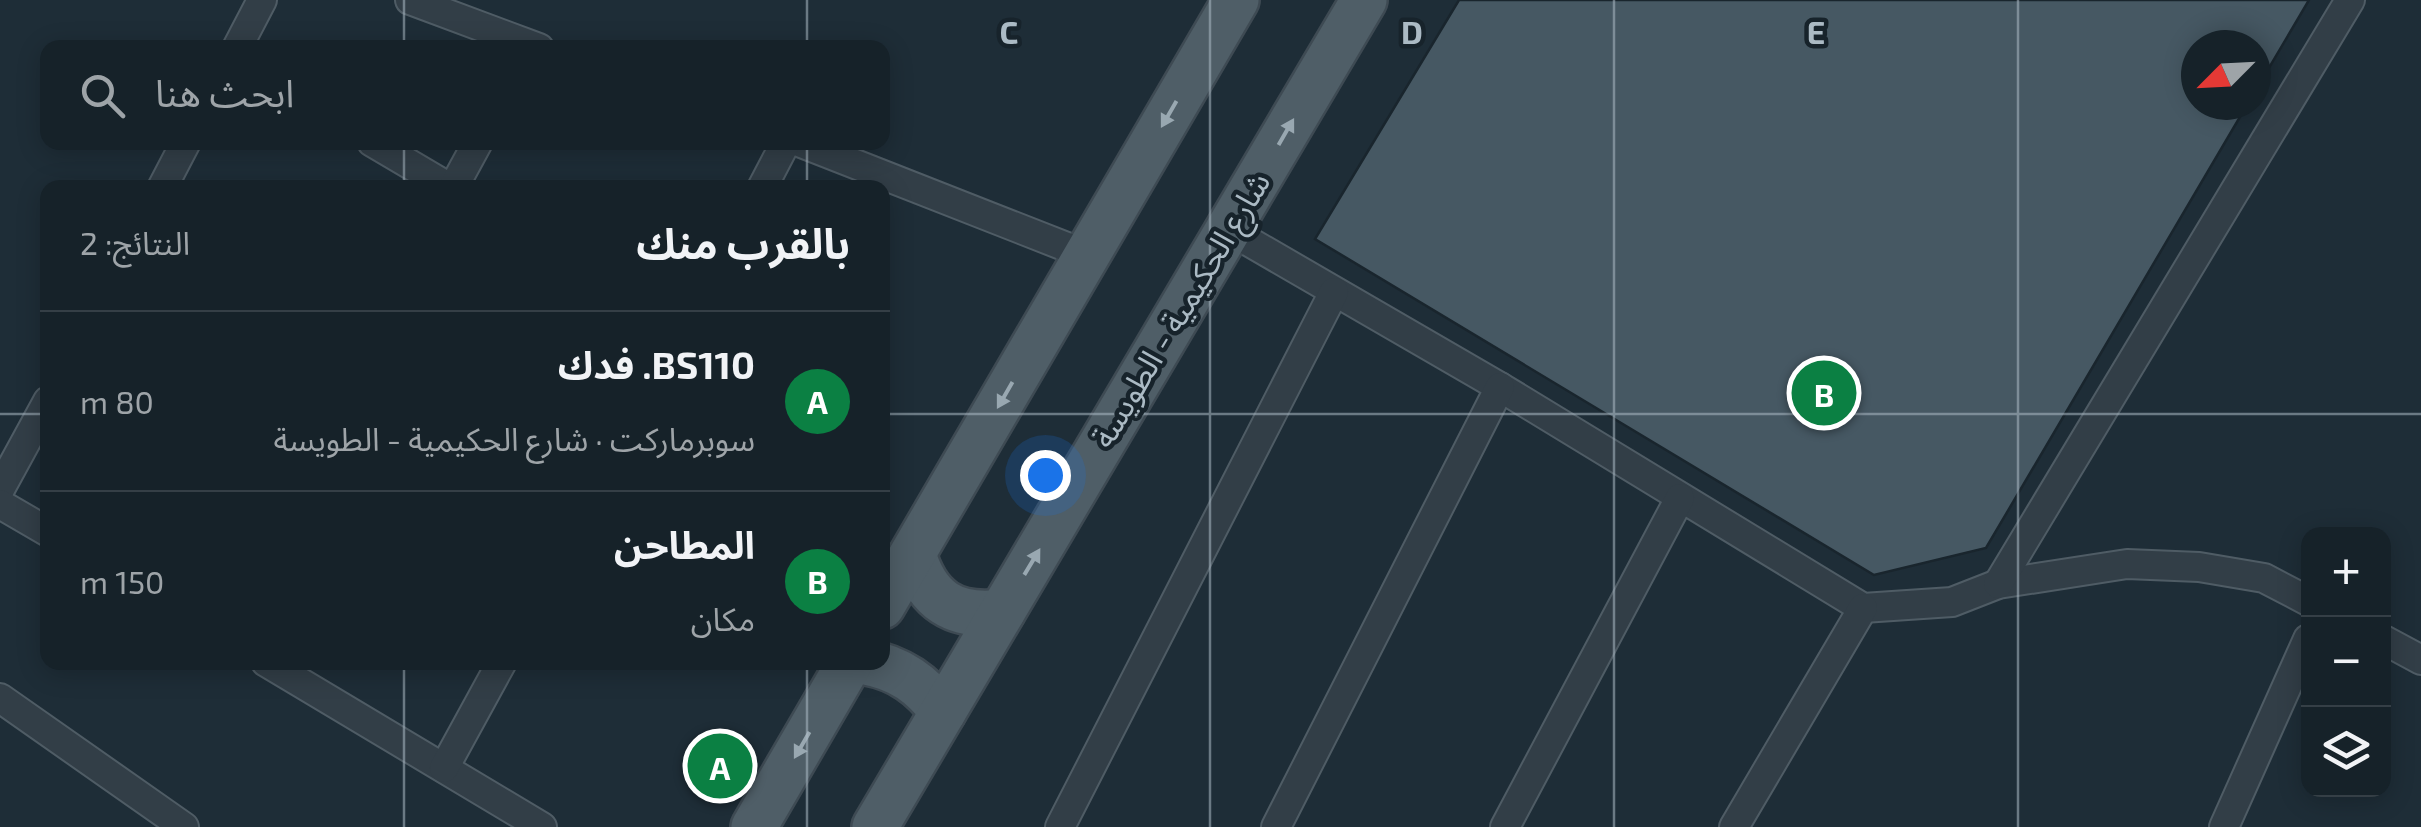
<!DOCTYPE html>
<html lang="ar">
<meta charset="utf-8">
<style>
:root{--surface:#162229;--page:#1f2a31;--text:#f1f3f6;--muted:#9ea4a8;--line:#353f46;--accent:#0b8043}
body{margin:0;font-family:"Exo 2","Noto Sans Arabic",sans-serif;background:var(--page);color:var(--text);direction:rtl}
.controls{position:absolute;right:30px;bottom:30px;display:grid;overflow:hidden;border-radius:20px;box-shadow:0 5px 25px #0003}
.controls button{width:90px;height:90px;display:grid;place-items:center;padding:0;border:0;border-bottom:2px solid var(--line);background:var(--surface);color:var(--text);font:50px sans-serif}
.compass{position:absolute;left:2181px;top:30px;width:90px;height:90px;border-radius:50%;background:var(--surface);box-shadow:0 5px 25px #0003;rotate:246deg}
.you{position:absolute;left:1045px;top:475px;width:35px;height:35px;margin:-25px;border:8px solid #fff;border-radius:50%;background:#1a73e8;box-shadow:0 0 0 15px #1a73e833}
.badge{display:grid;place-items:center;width:65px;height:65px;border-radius:50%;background:var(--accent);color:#fff;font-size:32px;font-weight:700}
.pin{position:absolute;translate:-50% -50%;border:5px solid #fff;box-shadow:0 2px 10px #0006}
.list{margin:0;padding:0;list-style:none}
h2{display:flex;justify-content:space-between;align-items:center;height:130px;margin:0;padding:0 40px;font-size:42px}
h2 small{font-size:32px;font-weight:400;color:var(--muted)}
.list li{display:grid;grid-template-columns:65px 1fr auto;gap:30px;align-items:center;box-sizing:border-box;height:180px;padding:0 40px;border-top:2px solid var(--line)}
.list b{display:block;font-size:38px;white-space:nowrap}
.list p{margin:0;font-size:32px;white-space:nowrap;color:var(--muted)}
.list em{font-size:32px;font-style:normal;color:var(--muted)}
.icon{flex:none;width:55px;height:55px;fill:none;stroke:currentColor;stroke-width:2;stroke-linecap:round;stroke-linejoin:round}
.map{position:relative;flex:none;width:2421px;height:827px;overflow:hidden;direction:ltr}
.search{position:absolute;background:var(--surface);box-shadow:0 5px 25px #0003;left:40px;top:40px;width:850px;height:110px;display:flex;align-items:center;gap:25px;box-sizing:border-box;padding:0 35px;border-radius:20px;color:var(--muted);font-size:38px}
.panel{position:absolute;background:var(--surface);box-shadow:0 5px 25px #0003;left:40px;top:180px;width:850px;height:490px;border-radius:20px;direction:rtl}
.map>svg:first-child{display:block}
</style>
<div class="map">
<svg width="2421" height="827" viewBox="0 0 2421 827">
<rect width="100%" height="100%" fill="#1e2d37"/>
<polygon fill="#465863" stroke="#19252d" stroke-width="2.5" points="1459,0 2309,0 2256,90 2256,45 2196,45 2196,105 2247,105 1986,548 1874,575 1315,239"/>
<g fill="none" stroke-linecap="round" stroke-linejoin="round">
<defs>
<g id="minor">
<polyline points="410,0 539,48"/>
<polyline points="237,48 262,0"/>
<polyline points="372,142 450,188"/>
<polyline points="799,142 1087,255"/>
<polyline points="162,188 186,142"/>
<polyline points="453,188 478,142"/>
<polyline points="762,188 786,142"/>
<polyline points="1229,230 1500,387 1863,608 1952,602 1998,584 2127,564 2199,567 2264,578 2308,601"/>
<polyline points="0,489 48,401"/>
<polyline points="0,504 48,532"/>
<polyline points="1998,584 2350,0"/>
<polyline points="2384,640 2421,660"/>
<polyline points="266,662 542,827"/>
<polyline points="0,698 184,827"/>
<polyline points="444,768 502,662"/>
<polyline points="1060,827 1334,292"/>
<polyline points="1276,827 1500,387"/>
<polyline points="1505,827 1680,498"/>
<polyline points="1734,827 1863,608"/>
<polyline points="2224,827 2308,639"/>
</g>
<g id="primary">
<path d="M913,554C927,601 954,618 1002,612"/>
<polyline points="882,606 1236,0"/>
<path d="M866,662C900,668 923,685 943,712"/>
<polyline points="754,827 850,662"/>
<polyline points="875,827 1364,0"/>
</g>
</defs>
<use href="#minor" stroke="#4f5c65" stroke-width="32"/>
<use href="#primary" stroke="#3e4a53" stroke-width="50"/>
<use href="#minor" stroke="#323e47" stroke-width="28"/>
<use href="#primary" stroke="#4f5e67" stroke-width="45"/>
</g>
<defs><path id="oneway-solid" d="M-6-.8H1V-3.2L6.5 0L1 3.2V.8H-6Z" transform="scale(2.5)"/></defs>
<g fill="#99a8b1">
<use href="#oneway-solid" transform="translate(1169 114) rotate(120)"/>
<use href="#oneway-solid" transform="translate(1286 132) rotate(-60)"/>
<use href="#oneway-solid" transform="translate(1005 395) rotate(120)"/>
<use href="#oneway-solid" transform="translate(1032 562) rotate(-59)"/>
<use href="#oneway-solid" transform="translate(802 745) rotate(120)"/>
</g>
<path fill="none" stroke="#abbac4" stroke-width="2.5" stroke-opacity="0.55" d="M404,0V48M807,0V48M1210,0V827M1614,0V827M2018,0V827M404,142V188M807,142V188M0,414H48M882,414H2421M404,662V827M807,662V827"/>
<g text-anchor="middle" stroke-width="9" stroke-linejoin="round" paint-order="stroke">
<g font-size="32" fill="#abbac4" stroke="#17232b">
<text transform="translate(1181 310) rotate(-59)" y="11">شارع الحكيمية - الطويسة</text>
</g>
</g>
<g font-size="32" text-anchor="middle" font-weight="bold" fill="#abbac4" stroke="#17232b" stroke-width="9" stroke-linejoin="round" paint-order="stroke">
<text x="1009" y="44">C</text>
<text x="1412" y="44">D</text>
<text x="1816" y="44">E</text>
</g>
</svg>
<div class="controls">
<button>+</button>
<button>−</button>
<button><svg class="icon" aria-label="layers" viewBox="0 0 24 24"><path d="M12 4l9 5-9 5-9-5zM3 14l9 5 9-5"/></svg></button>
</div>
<svg class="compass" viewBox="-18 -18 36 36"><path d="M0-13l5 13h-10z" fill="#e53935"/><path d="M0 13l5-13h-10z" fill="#9ea4a8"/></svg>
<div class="you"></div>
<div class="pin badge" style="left:720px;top:766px">A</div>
<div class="pin badge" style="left:1824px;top:393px">B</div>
<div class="search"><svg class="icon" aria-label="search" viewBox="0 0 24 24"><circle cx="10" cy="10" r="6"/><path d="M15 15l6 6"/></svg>ابحث هنا</div>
<section class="panel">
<h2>بالقرب منك<small>النتائج: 2</small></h2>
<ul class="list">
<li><span class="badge">A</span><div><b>BS110. فدك</b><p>سوبرماركت · شارع الحكيمية - الطويسة</p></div><em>80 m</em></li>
<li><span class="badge">B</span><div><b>المطاحن</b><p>مكان</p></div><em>150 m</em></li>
</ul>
</section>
</div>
